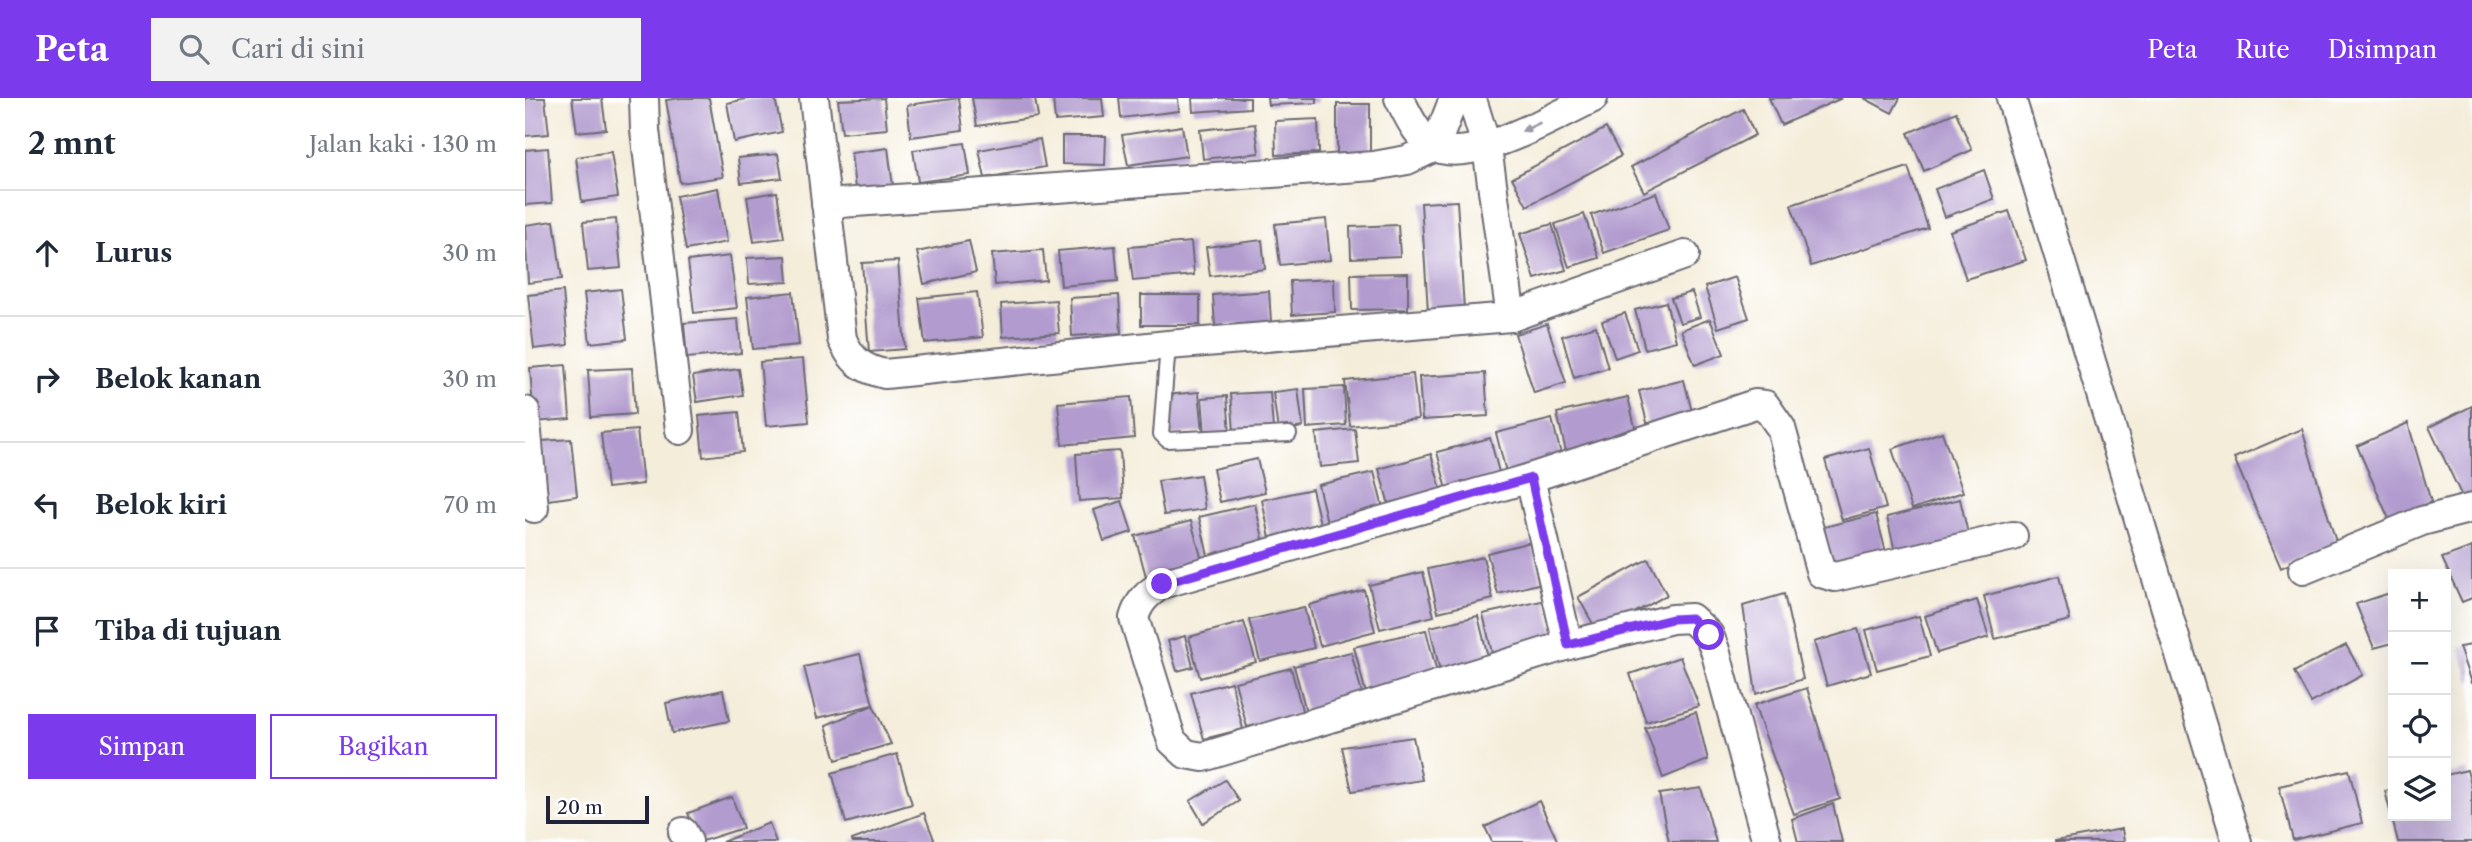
<!DOCTYPE html>
<html lang="id">
<meta charset="utf-8">
<style>
:root{--surface:#fff;--page:#f2f2f3;--text:#1f2937;--muted:#747a83;--line:#e0e1e3;--accent:#7c3aed}
body{margin:0;font-family:"Libre Caslon Text",serif;background:var(--page);color:var(--text)}
.controls{position:absolute;right:21px;bottom:21px;display:grid;overflow:hidden;border-radius:0px;box-shadow:0 7px 28px #0002}
.controls button{width:63px;height:63px;display:grid;place-items:center;padding:0;border:0;border-bottom:2px solid var(--line);background:var(--surface);color:var(--text);font:35px sans-serif}
.scale{position:absolute;left:21px;bottom:18px;width:103px;box-sizing:border-box;padding-left:7px;border:4px solid #22223b;border-top:0;font-size:19px;line-height:24px;white-space:nowrap;color:#22223b;-webkit-text-stroke:5px #fff;paint-order:stroke}
.stop{position:absolute;width:21px;height:21px;margin:-16px;border:5px solid #7c3aed;border-radius:50%;background:#fff}
.stop.end{background:#7c3aed;border-color:#fff;box-shadow:0 2px 7px #0008}
.list{margin:0;padding:0;list-style:none}
h2{display:flex;justify-content:space-between;align-items:center;height:91px;margin:0;padding:0 28px;font-size:30px}
h2 small{font-size:23px;font-weight:400;color:var(--muted)}
.list li{display:grid;grid-template-columns:46px 1fr auto;gap:21px;align-items:center;box-sizing:border-box;height:126px;padding:0 28px;border-top:2px solid var(--line)}
.list b{display:block;font-size:26px;white-space:nowrap}
.list em{font-size:23px;font-style:normal;color:var(--muted)}
.actions{display:flex;gap:14px;padding:21px 28px}
.actions a{flex:1;padding:16px 0;border:2px solid var(--accent);border-radius:0px;text-align:center;font-size:24px;color:var(--accent)}
.actions .main{background:var(--accent);color:#fff}
.icon{flex:none;width:38px;height:38px;fill:none;stroke:currentColor;stroke-width:2;stroke-linecap:round;stroke-linejoin:round}
.map{position:relative;flex:none;width:1947px;height:744px;overflow:hidden}
header{display:flex;align-items:center;gap:42px;box-sizing:border-box;height:98px;padding:0 35px;background:var(--accent);color:#fff}
header strong{font-size:33px}
nav{display:flex;gap:38px;margin-inline-start:auto;font-size:24px}
.search{width:490px;height:63px;background:var(--page);display:flex;align-items:center;gap:18px;box-sizing:border-box;padding:0 24px;border-radius:0px;color:var(--muted);font-size:26px}
main{display:flex}
aside{flex:1;background:var(--surface)}
.map>svg:first-child{display:block}
</style>
<header>
<strong>Peta</strong>
<div class="search"><svg class="icon" aria-label="search" viewBox="0 0 24 24"><circle cx="10" cy="10" r="6"/><path d="M15 15l6 6"/></svg>Cari di sini</div>
<nav><a>Peta</a><a>Rute</a><a>Disimpan</a></nav>
</header>
<main>
<aside>
<h2>2 mnt<small>Jalan kaki · 130 m</small></h2>
<ul class="list">
<li><svg class="icon" aria-label="ahead" viewBox="0 0 24 24"><path d="M12 20V5M6 11l6-6 6 6"/></svg><div><b>Lurus</b></div><em>30 m</em></li>
<li><svg class="icon" aria-label="right" viewBox="0 0 24 24"><path d="M7 20v-9h11M14 6l5 5-5 5"/></svg><div><b>Belok kanan</b></div><em>30 m</em></li>
<li><svg class="icon" aria-label="left" viewBox="0 0 24 24"><path d="M17 20v-9H6M10 6l-5 5 5 5"/></svg><div><b>Belok kiri</b></div><em>70 m</em></li>
<li><svg class="icon" aria-label="arrive" viewBox="0 0 24 24"><path d="M6 21V4h12l-3 4 3 4H6"/></svg><div><b>Tiba di tujuan</b></div></li>
</ul>
<div class="actions"><a class="main">Simpan</a><a>Bagikan</a></div>
</aside>
<div class="map">
<svg width="1947" height="744" viewBox="0 0 1947 744">
<rect width="100%" height="100%" fill="#fff"/>
<filter id="ink" filterUnits="userSpaceOnUse"><feTurbulence type="fractalNoise" baseFrequency=".0143" numOctaves="2"/><feDisplacementMap in="SourceGraphic" scale="14" xChannelSelector="R" yChannelSelector="G"/><feConvolveMatrix kernelMatrix="1 2 1 2 8 2 1 2 1" color-interpolation-filters="sRGB"/></filter>
<filter id="wash" filterUnits="userSpaceOnUse"><feTurbulence type="fractalNoise" baseFrequency=".00686" numOctaves="4" result="noise"/><feDisplacementMap in="SourceGraphic" scale="28" xChannelSelector="R" yChannelSelector="G"/><feGaussianBlur stdDeviation="1.57" result="paint"/><feColorMatrix in="noise" values="0 0 0 0 0 0 0 0 0 0 0 0 0 0 0 0 0 1.4 0 .05"/><feComposite in="paint" operator="in"/></filter>
<g filter="url(#wash)">
<rect width="100%" height="100%" fill="#f4edda"/>
<g id="blocks">
<g fill="#b29ccf">
<polygon points="0,0 20,0 24,36 0,38"/>
<polygon points="47,0 77,0 81,31 52,34"/>
<polygon points="156,0 184,0 198,79 155,85 141,2"/>
<polygon points="226,0 250,0 257,34 209,44 202,5"/>
<polygon points="359,0 362,31 317,35 313,2"/>
<polygon points="434,0 438,32 386,39 382,7"/>
<polygon points="447,0 510,0 513,19 452,28"/>
<polygon points="528,0 577,0 579,19 530,23"/>
<polygon points="594,0 653,0 654,13 596,20"/>
<polygon points="667,0 725,0 725,10 668,14"/>
<polygon points="742,0 792,0 792,5 743,7"/>
<polygon points="1244,0 1317,0 1256,27"/>
<polygon points="1339,0 1375,0 1367,15"/>
<rect x="812" y="6" width="33" height="56"/>
<polygon points="1218,11 1230,37 1119,94 1106,69"/>
<polygon points="1431,14 1447,52 1399,73 1383,35"/>
<polygon points="793,21 794,55 751,57 750,23"/>
<polygon points="730,26 734,55 678,61 675,32"/>
<polygon points="657,28 662,58 603,67 597,37"/>
<polygon points="1081,30 1096,58 1002,108 987,80"/>
<polygon points="537,38 581,38 580,67 537,66"/>
<polygon points="515,41 520,69 460,80 454,52"/>
<polygon points="440,45 445,77 393,84 388,52"/>
<polygon points="23,50 27,105 0,107 0,52"/>
<polygon points="363,50 369,96 331,99 326,55"/>
<polygon points="86,54 93,99 57,104 51,59"/>
<polygon points="253,56 257,80 216,85 213,60"/>
<polygon points="1383,69 1403,130 1286,168 1266,107"/>
<polygon points="1459,72 1469,101 1420,119 1410,91"/>
<polygon points="193,90 202,144 161,152 151,98"/>
<polygon points="252,94 259,140 229,144 222,99"/>
<polygon points="1131,95 1144,132 1079,155 1066,117"/>
<polygon points="932,103 939,211 903,213 896,105"/>
<polygon points="1484,113 1501,162 1441,181 1425,133"/>
<polygon points="1059,116 1074,160 1044,169 1030,126"/>
<polygon points="91,121 96,170 63,173 58,124"/>
<polygon points="801,121 805,162 755,167 750,126"/>
<polygon points="29,123 37,181 3,185 0,127"/>
<polygon points="1027,126 1041,172 1010,181 995,136"/>
<polygon points="873,127 875,158 826,160 825,129"/>
<polygon points="737,142 740,171 685,178 681,149"/>
<polygon points="444,143 451,174 399,186 392,154"/>
<polygon points="666,144 669,177 608,183 604,149"/>
<polygon points="590,148 593,183 536,188 533,153"/>
<polygon points="518,152 521,182 470,187 467,156"/>
<polygon points="205,158 212,210 169,215 163,163"/>
<polygon points="261,158 263,184 224,186 222,160"/>
<polygon points="373,163 380,251 344,254 337,165"/>
<polygon points="883,175 883,211 827,212 826,176"/>
<polygon points="1210,179 1224,220 1193,230 1180,189"/>
<polygon points="809,181 810,214 767,217 765,183"/>
<polygon points="96,191 102,241 65,245 59,195"/>
<polygon points="38,193 43,247 9,251 3,197"/>
<polygon points="744,193 746,224 690,228 688,197"/>
<polygon points="268,194 274,247 228,251 222,199"/>
<polygon points="452,194 458,239 400,245 394,200"/>
<polygon points="1167,194 1175,219 1155,225 1146,200"/>
<polygon points="594,197 596,235 547,238 545,200"/>
<rect x="616" y="197" width="59" height="30"/>
<polygon points="531,202 534,235 478,239 476,206"/>
<polygon points="1141,204 1151,243 1120,251 1110,212"/>
<polygon points="1100,215 1113,252 1090,260 1077,223"/>
<polygon points="213,221 216,255 162,260 159,225"/>
<polygon points="1185,221 1199,256 1170,267 1156,232"/>
<polygon points="1022,226 1041,285 1009,295 990,236"/>
<polygon points="1071,228 1083,270 1049,280 1037,238"/>
<polygon points="278,261 284,324 241,328 235,264"/>
<polygon points="41,267 45,321 9,324 5,270"/>
<polygon points="107,270 110,316 66,319 63,272"/>
<polygon points="214,271 218,297 172,304 168,278"/>
<polygon points="960,275 963,318 897,322 894,279"/>
<polygon points="888,276 893,321 825,328 820,283"/>
<polygon points="1159,282 1170,326 1125,336 1114,293"/>
<polygon points="819,289 821,327 782,330 780,291"/>
<polygon points="773,291 778,329 753,333 748,294"/>
<polygon points="674,294 678,334 644,337 640,297"/>
<polygon points="745,294 748,330 709,333 706,296"/>
<polygon points="702,298 705,335 680,337 677,300"/>
<polygon points="606,299 609,340 537,347 533,305"/>
<polygon points="1103,299 1113,342 1042,358 1032,315"/>
<polygon points="1947,308 1947,404 1941,407 1904,329"/>
<polygon points="214,314 218,354 178,359 174,318"/>
<polygon points="1027,321 1038,364 982,378 971,335"/>
<polygon points="1883,325 1906,404 1864,421 1832,348"/>
<polygon points="830,331 834,365 795,369 791,335"/>
<polygon points="1777,331 1811,444 1756,470 1709,360"/>
<polygon points="112,332 118,386 82,390 76,335"/>
<polygon points="1417,334 1438,394 1387,411 1367,351"/>
<polygon points="965,340 976,382 923,395 912,354"/>
<polygon points="46,341 52,398 23,402 17,343"/>
<polygon points="1344,350 1361,410 1317,422 1300,362"/>
<polygon points="595,353 598,400 554,403 551,356"/>
<polygon points="906,356 918,399 866,414 854,371"/>
<polygon points="732,361 740,394 695,404 688,371"/>
<polygon points="849,374 859,414 803,428 793,387"/>
<polygon points="675,377 680,411 639,417 633,383"/>
<polygon points="787,391 797,434 746,445 737,402"/>
<polygon points="1435,401 1445,444 1372,462 1362,419"/>
<polygon points="597,403 607,434 579,443 569,412"/>
<polygon points="730,406 740,449 684,462 674,419"/>
<polygon points="1351,416 1363,462 1309,475 1299,429"/>
<polygon points="666,423 678,466 622,482 610,438"/>
<polygon points="1006,444 1017,485 973,496 962,455"/>
<polygon points="1947,449 1947,500 1937,504 1917,460"/>
<polygon points="958,459 968,501 913,514 903,471"/>
<polygon points="1123,461 1142,497 1073,535 1053,499"/>
<polygon points="898,474 909,518 855,531 844,487"/>
<polygon points="1534,478 1545,522 1470,541 1459,498"/>
<polygon points="839,492 850,533 795,548 784,507"/>
<polygon points="1868,494 1868,545 1849,550 1831,506"/>
<polygon points="1259,496 1278,581 1231,596 1218,508"/>
<polygon points="1021,502 1031,544 968,559 958,516"/>
<polygon points="1452,502 1464,539 1412,555 1400,518"/>
<polygon points="779,509 789,550 735,563 724,522"/>
<polygon points="953,518 964,563 915,574 905,529"/>
<polygon points="1394,518 1405,558 1352,572 1341,532"/>
<polygon points="719,524 731,564 675,580 664,539"/>
<polygon points="1333,531 1346,575 1302,588 1289,544"/>
<polygon points="901,532 913,579 841,596 829,549"/>
<polygon points="660,538 668,569 652,573 643,543"/>
<polygon points="1821,547 1838,577 1786,605 1769,574"/>
<polygon points="1947,547 1947,585 1946,585 1934,549"/>
<polygon points="826,554 838,599 781,613 769,568"/>
<polygon points="335,556 348,607 292,620 279,569"/>
<polygon points="1155,559 1174,608 1121,624 1105,576"/>
<polygon points="766,570 778,616 722,629 710,584"/>
<polygon points="706,584 718,631 679,641 666,595"/>
<polygon points="1282,590 1315,701 1269,716 1229,607"/>
<polygon points="198,592 204,623 147,635 141,605"/>
<polygon points="348,607 366,646 311,662 301,627"/>
<polygon points="1171,614 1183,662 1138,680 1120,630"/>
<polygon points="888,639 897,682 827,693 817,649"/>
<polygon points="372,656 387,706 321,725 307,675"/>
<polygon points="1824,672 1837,725 1768,742 1754,688"/>
<polygon points="1942,672 1947,691 1947,744 1873,744 1860,693 1868,691 1868,718 1921,718 1921,677"/>
<polygon points="700,682 714,703 678,725 665,703"/>
<polygon points="1176,690 1191,744 1144,744 1134,696"/>
<polygon points="207,699 218,730 174,744 163,715"/>
<polygon points="1014,703 1033,744 967,744 960,729"/>
<polygon points="1308,706 1317,744 1273,744 1267,721"/>
<polygon points="399,715 410,744 328,744 327,742"/>
<polygon points="244,725 251,744 197,744"/>
<polygon points="1597,731 1599,744 1530,744 1530,743"/>
</g>
</g>
</g>
<g filter="url(#ink)">
<use href="#blocks" fill-opacity="0" stroke="#6c6973" stroke-width="2"/>
<g fill="none" stroke-linecap="round" stroke-linejoin="round">
<defs>
<polyline id="service" points="643,247 636,336 642,342 764,336"/>
<g id="minor">
<polyline points="119,0 120,32 155,332"/>
<path d="M289,0L317,241C326,262 337,271 360,276L643,247L986,219L962,50L949,8"/>
<path d="M874,0C883,17 892,39 909,48C944,69 1034,16 1068,0"/>
<polyline points="1486,0 1712,744"/>
<polyline points="301,106 849,68 882,62 910,49 926,8"/>
<polyline points="986,219 1160,157"/>
<polyline points="0,313 9,410"/>
<polyline points="1005,380 1043,547"/>
<polyline points="1778,472 1897,423 1947,410"/>
<polyline points="158,734 163,744"/>
<path d="M1242,744L1190,552L1184,537L1166,520L1147,521L1043,547L678,659L661,656L647,643L609,520C614,503 622,496 637,486L1005,380L1230,306L1240,307L1256,330L1296,475L1310,479L1488,438"/>
</g>
</defs>
<use href="#service" stroke="#6c6973" stroke-width="18"/>
<use href="#minor" stroke="#6c6973" stroke-width="32"/>
<use href="#service" stroke="#fff" stroke-width="14"/>
<use href="#minor" stroke="#fff" stroke-width="28"/>
</g>
<defs><path id="oneway-solid" d="M-6-.8H1V-3.2L6.5 0L1 3.2V.8H-6Z" transform="scale(1.75)"/></defs>
<use fill="#9c9ca7" href="#oneway-solid" transform="translate(1006 29) rotate(155)"/>
</g>
<g fill="none" stroke-linecap="round" stroke-linejoin="round" filter="url(#ink)">
<polyline stroke="#7c3aed" stroke-width="9" points="637,486 1006,380 1043,547 1147,521 1166,520 1184,537"/>
</g>
</svg>
<div class="controls">
<button>+</button>
<button>−</button>
<button><svg class="icon" aria-label="locate" viewBox="0 0 24 24"><circle cx="12" cy="12" r="6"/><path d="M12 2v4M12 18v4M2 12h4M18 12h4"/></svg></button>
<button><svg class="icon" aria-label="layers" viewBox="0 0 24 24"><path d="M12 4l9 5-9 5-9-5zM3 14l9 5 9-5"/></svg></button>
</div>
<div class="scale">20 m</div>
<div class="stop" style="left:1184px;top:537px"></div>
<div class="stop end" style="left:637px;top:486px"></div>
</div>
</main>
